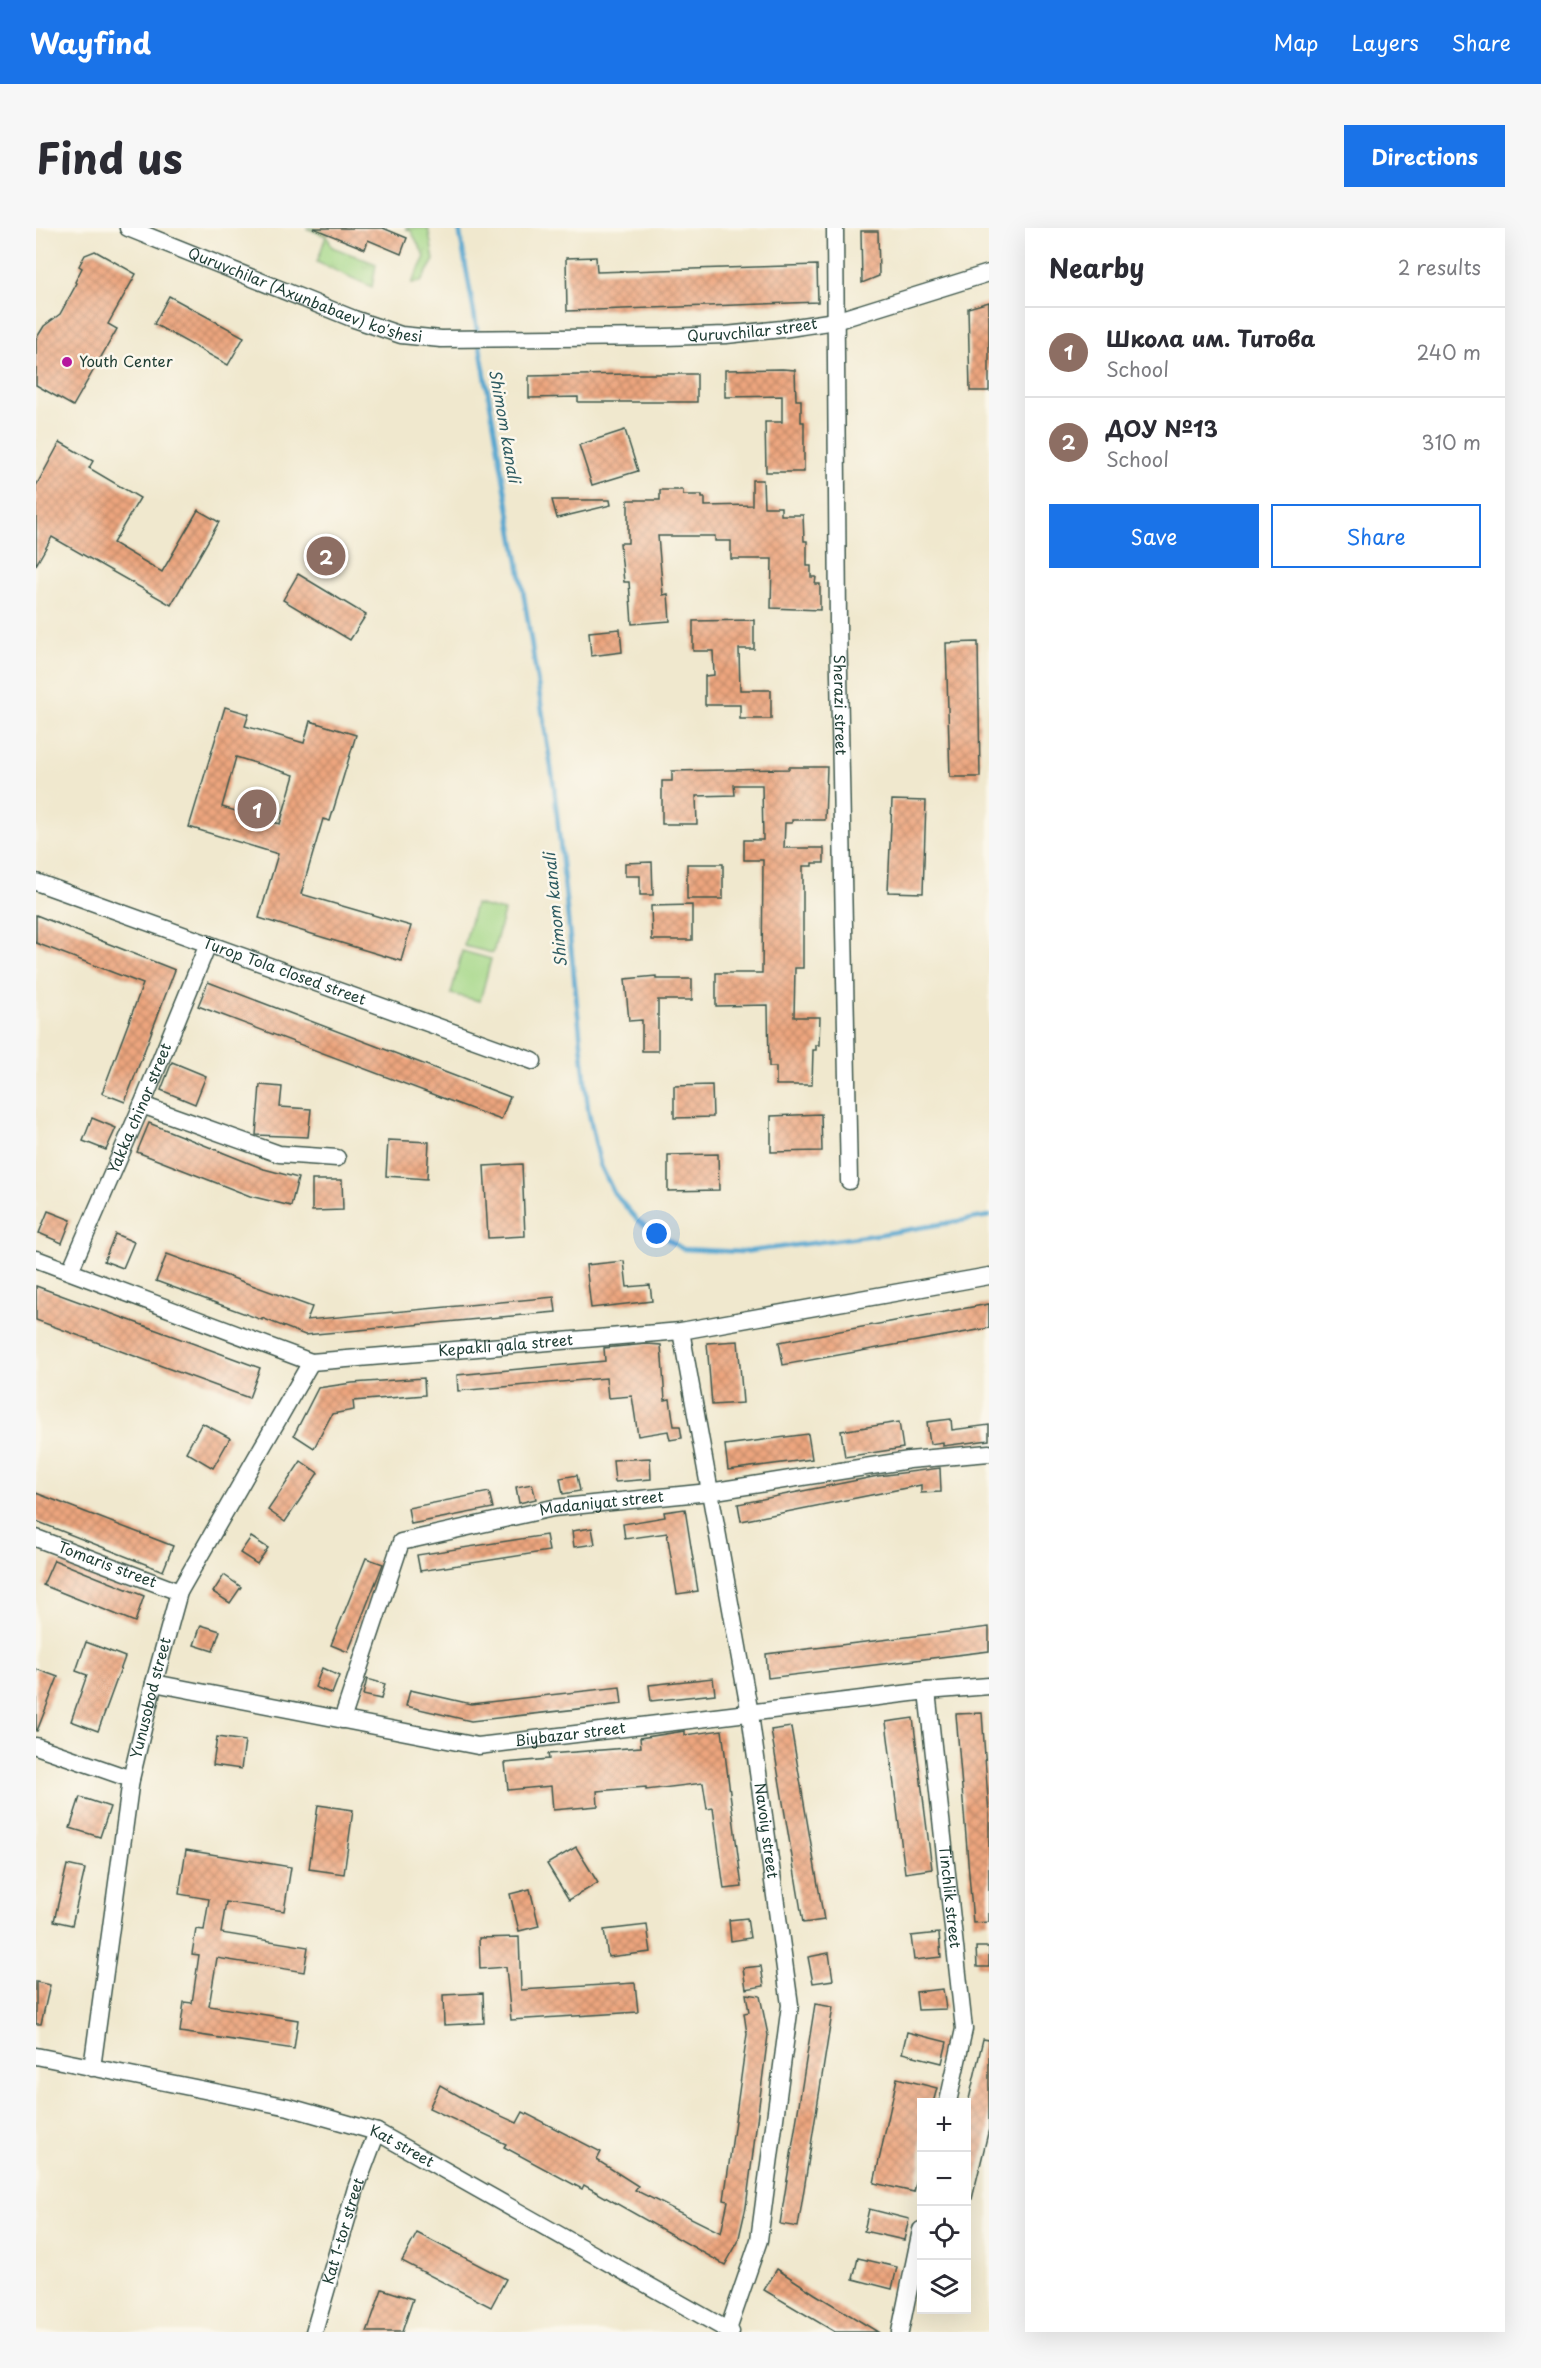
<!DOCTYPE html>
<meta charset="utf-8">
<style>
:root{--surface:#fff;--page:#f7f7f7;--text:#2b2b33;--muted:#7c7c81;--line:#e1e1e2;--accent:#1a73e8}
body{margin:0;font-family:"Playpen Sans",sans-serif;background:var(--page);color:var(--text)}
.controls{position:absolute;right:18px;bottom:18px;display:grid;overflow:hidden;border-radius:0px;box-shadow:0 6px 24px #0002}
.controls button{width:54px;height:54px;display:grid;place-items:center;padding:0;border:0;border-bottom:2px solid var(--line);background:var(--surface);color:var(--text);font:30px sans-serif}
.you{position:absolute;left:621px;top:1006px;width:21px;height:21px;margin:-15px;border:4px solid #fff;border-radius:50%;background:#1a73e8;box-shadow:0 0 0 9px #1a73e833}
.badge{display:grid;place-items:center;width:39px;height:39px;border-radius:50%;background:var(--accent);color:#fff;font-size:20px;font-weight:700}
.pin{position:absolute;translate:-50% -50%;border:3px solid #fff;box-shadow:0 2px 6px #0006}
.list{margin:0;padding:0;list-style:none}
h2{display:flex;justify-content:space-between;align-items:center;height:78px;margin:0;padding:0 24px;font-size:26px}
h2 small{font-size:20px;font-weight:400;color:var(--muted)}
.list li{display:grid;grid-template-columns:39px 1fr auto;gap:18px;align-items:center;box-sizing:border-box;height:90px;padding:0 24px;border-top:2px solid var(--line)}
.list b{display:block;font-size:22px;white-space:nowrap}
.list p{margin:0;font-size:20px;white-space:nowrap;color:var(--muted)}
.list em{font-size:20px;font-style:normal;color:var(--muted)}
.actions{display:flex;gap:12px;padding:18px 24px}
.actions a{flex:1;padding:14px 0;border:2px solid var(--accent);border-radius:0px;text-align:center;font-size:21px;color:var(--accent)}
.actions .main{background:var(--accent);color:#fff}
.icon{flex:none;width:33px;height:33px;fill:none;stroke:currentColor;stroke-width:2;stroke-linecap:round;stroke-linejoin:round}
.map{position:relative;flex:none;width:953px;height:2104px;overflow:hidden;border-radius:0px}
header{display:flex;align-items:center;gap:36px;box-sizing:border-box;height:84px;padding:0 30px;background:var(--accent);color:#fff}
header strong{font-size:28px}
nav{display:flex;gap:33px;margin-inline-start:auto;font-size:21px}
.intro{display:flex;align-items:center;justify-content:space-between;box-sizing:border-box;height:144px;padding:0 36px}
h1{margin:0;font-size:42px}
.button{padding:15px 27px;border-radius:0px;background:var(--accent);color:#fff;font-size:21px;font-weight:700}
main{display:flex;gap:36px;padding:0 36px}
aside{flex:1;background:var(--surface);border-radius:0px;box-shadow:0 6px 24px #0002}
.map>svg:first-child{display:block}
</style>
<header>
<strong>Wayfind</strong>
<nav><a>Map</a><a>Layers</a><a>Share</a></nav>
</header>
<div class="intro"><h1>Find us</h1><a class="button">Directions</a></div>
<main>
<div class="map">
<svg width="953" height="2104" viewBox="0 0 953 2104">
<defs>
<pattern id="grass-tufts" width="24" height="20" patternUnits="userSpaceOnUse" patternTransform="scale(1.5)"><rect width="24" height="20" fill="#a4d787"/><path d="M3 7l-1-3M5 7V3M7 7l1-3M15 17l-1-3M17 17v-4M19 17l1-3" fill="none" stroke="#8db975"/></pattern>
<pattern id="building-cross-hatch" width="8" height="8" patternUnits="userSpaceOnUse" patternTransform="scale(1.5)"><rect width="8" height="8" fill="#eda57e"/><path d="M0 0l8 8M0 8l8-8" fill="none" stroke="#bf8868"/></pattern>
</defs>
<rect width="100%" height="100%" fill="#fbf7ec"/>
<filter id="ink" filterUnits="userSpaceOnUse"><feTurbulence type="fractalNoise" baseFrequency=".0167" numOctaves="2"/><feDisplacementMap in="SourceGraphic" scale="12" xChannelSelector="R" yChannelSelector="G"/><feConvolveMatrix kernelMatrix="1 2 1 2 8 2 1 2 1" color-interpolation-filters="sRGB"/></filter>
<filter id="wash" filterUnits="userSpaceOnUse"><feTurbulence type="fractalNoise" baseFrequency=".008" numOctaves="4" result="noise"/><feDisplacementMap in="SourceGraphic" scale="24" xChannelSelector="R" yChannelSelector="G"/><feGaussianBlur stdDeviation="1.35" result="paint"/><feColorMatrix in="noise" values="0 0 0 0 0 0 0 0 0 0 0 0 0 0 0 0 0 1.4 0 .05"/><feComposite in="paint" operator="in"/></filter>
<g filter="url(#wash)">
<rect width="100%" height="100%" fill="#f0e8ce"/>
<g fill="url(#grass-tufts)" stroke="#628a5e" stroke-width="1.5">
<polygon points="270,0 288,0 296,19 340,36 336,59 281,34 290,8"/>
<polygon points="369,0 392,0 398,32 385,54 376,55 389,29 375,3"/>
</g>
<g fill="#a4d787" stroke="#628a5e" stroke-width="1.5">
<polygon points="439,676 468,683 457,725 428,718"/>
<polygon points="426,723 455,731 444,773 415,766"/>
</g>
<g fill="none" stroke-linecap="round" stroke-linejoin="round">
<polyline stroke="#54a6cf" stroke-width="4.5" points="423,0 487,362 518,558 552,881 564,936 578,965 602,993 647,1021 707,1024 846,1006 953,988"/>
</g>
<g id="blocks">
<g fill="url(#building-cross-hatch)" fill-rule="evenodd">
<polygon points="277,0 347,0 371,10 365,26 332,12 329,21"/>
<polygon points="825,3 842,3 843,48 826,55"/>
<polygon points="59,23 100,46 72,96 81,101 37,178 0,157 0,111 8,98 24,86 41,55 39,54 46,40 43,38 49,27"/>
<polygon points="560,29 561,44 781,37 782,74 531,83 530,30"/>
<polygon points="133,68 208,109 192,137 118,96"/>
<polygon points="953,74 953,163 934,163 932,80"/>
<polygon points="746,141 759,142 760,172 765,172 765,194 768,194 768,244 730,244 729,194 746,194 746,168 689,169 689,142"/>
<polygon points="593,146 661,146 661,174 542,174 542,169 493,170 493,148"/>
<polygon points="589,202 602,243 556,257 543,217"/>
<polygon points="24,214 57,233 53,240 104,270 77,315 126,344 162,282 183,294 135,377 16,309 0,337 0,258"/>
<polygon points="716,252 727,252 728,279 745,279 745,287 767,287 768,313 771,313 771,338 775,338 775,349 780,349 779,356 784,356 784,382 735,380 736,331 695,331 695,313 679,313 679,308 622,308 627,367 632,366 634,393 596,396 593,354 588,354 584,315 592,315 592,272 624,272 624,262 647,262 647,267 666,267 666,270 669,270 669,278 716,277"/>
<polygon points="516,272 574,272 575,277 521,290"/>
<polygon points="262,346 330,387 314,412 247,372"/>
<polygon points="718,392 718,421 703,421 704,462 735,462 735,491 704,491 704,477 669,477 669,448 678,447 677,423 657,423 657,393"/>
<polygon points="584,401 586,424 555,428 553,404"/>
<polygon points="942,414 944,549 914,549 910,415"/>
<path d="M189,479L213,486L209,498L268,515L274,493L320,507L294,593L287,591L265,666L375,698L365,733L223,690L242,626L153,599ZM200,529L258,547L244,596L186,579Z"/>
<polygon points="753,539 791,539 789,592 756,592 756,595 749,595 748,620 788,620 788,635 776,635 776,638 767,638 767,740 759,740 758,789 784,789 783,817 780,817 780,822 777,822 776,857 740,857 740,839 733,839 732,777 680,778 680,745 726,745 727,632 708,632 708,612 727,612 726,557 698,557 699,567 660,568 661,596 626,596 626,553 636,553 636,543 753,541"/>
<polygon points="856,572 890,573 887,665 852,664"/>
<polygon points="616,634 617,667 604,667 604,648 589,648 589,635"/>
<rect x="651" y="636" width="36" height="35"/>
<polygon points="656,677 656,712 616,712 615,678"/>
<polygon points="0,687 139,742 89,874 66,865 107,756 0,715"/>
<polygon points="620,748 620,751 656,751 656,772 622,772 622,823 606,823 606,792 593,793 589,751"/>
<polygon points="172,754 474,869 465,892 162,778"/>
<polygon points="136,834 170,848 159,876 125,862"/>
<polygon points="224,857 246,859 244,879 275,881 272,909 220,907"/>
<polygon points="676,857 677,889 638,890 638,858"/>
<polygon points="785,886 786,923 735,924 735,888"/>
<polygon points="56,890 80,900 70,922 47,913"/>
<polygon points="113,895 228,941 262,950 255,978 214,968 101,924"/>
<polygon points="352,912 393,914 391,951 350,948"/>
<polygon points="682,926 683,962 632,963 632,927"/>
<polygon points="486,936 489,1008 452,1010 448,938"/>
<polygon points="276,952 306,952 307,982 276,983"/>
<polygon points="12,983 35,992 26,1015 3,1005"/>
<polygon points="79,1006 98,1014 87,1040 68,1033"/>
<polygon points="131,1026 276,1079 271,1092 518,1069 520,1084 269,1107 226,1090 226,1092 120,1053"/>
<polygon points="588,1033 591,1059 614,1057 616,1073 555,1080 550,1037"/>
<polygon points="0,1058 224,1140 213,1170 0,1092"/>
<polygon points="953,1076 953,1100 747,1137 743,1114"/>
<polygon points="702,1113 707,1175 676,1177 671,1115"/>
<polygon points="611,1116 625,1117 629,1172 634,1171 638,1198 644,1198 646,1210 634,1212 632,1203 602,1208 596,1168 572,1170 570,1150 422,1163 421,1147 569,1133 568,1120"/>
<polygon points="388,1150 389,1167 317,1173 318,1182 296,1186 278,1220 258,1207 282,1160 316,1155"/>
<polygon points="915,1191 916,1202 953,1197 953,1212 907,1218 907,1214 894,1216 891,1194"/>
<polygon points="863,1194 867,1220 809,1229 805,1203"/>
<polygon points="166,1195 194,1210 177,1240 150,1224"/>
<polygon points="772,1206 776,1231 692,1242 689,1217"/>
<polygon points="614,1230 615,1251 579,1254 577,1232"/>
<polygon points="265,1233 282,1245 249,1294 232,1282"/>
<polygon points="904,1240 905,1264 885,1265 885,1257 705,1293 702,1276 842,1248"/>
<polygon points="541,1247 544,1263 527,1266 524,1250"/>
<polygon points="496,1256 500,1271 483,1275 480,1259"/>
<polygon points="453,1264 457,1280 375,1296 372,1280"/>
<polygon points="0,1265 137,1318 127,1343 0,1293"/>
<polygon points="649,1281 662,1363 641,1366 631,1305 589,1311 587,1296 629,1289 628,1284"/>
<polygon points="556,1300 559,1316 538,1319 536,1303"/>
<polygon points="510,1307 513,1323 384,1343 381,1327"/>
<polygon points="215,1309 232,1320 221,1336 204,1325"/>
<polygon points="330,1330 347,1336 312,1424 295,1417"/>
<polygon points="18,1332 108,1368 99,1394 7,1357"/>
<polygon points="188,1347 205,1359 194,1375 177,1364"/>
<polygon points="165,1397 184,1403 177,1423 158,1417"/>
<polygon points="953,1399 953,1423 732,1450 730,1426"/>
<polygon points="50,1414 89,1429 62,1503 35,1493 51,1447 40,1443"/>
<polygon points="286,1440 303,1448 296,1466 279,1459"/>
<polygon points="0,1441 22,1449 1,1503 0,1503"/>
<polygon points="677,1450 679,1466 615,1473 613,1457"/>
<polygon points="331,1451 349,1456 345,1471 327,1467"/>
<polygon points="584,1459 586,1476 435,1493 370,1478 374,1462 435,1476"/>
<polygon points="946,1485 953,1586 953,1694 937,1695 920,1486"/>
<polygon points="877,1490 896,1641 869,1645 850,1494"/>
<polygon points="755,1499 788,1692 767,1695 735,1502"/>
<polygon points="686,1502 706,1659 688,1661 677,1580 671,1581 667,1555 610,1562 610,1559 561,1563 562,1578 517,1582 515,1558 472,1562 469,1535 513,1531 512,1526 605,1519 604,1510 649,1503 649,1507"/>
<polygon points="181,1509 209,1513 205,1541 177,1537"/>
<polygon points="44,1569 74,1579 64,1609 34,1600"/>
<polygon points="282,1577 317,1582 308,1646 273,1641"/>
<polygon points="540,1619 562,1655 533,1672 511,1636"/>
<polygon points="150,1622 255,1639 248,1683 190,1674 185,1705 272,1719 268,1744 181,1730 173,1778 262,1792 258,1821 144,1804 148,1774 156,1775 163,1727 156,1726 160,1701 168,1702 173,1671 143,1666"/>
<polygon points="31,1637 49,1641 36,1697 18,1693"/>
<polygon points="494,1661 503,1698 483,1703 474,1666"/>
<polygon points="711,1690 714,1710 695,1713 693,1692"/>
<polygon points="611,1697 615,1724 572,1729 568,1702"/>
<polygon points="903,1705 905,1729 878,1732 875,1708"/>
<polygon points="483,1709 485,1762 599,1755 602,1784 475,1792 470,1739 444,1741 443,1710"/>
<polygon points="940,1719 953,1719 953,1739 941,1739"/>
<polygon points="793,1725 797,1752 777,1755 772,1729"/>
<polygon points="725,1738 728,1758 710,1761 707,1740"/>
<polygon points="0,1754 14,1757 5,1796 0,1796"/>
<polygon points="907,1761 910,1781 882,1782 880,1764"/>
<polygon points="447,1765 448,1795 408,1797 407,1767"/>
<polygon points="710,1766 724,1768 732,1807 710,1979 702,2014 689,2037 548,1957 546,1961 468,1919 470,1916 393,1880 404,1857 432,1873 481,1895 487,1884 565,1924 561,1932 602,1958 599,1962 685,2005 692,1973 688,1972 711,1806 708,1785 713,1784"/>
<polygon points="779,1776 797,1779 762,1999 744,1996"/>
<polygon points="871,1804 911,1814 906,1835 866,1825"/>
<polygon points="947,1811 953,1812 953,1901 936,1971 930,1971 930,1884"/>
<polygon points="861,1850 901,1860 897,1875 885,1875 885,1933 878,1964 838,1955"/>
<polygon points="833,1981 873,1991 868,2012 828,2003"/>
<polygon points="381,2005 470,2051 455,2079 366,2033"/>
<polygon points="822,2030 861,2039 856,2061 817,2051"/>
<polygon points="741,2041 779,2066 842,2104 799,2104 728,2062"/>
<polygon points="346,2061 377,2071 366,2104 331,2104"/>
</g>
</g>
</g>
<g filter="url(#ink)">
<use href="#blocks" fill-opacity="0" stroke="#3e574b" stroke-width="1.5"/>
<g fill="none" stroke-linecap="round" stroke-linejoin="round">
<defs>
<g id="minor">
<path id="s1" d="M92,0L318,91L365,107L405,111L628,109L690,107L746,101L799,93L953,45"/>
<path id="s2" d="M799,0L802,395L813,953"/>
<path id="s3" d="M0,654L497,833"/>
<polyline points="106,877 243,926 301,930"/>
<path id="s4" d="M0,1031L275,1134L645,1103L953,1048"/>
<path id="s5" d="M34,1043L106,877L172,716"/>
<path id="s6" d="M645,1103L714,1486L754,1777L723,2012L692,2102"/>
<path id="s7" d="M0,1310L143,1364"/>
<path id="s8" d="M118,1455L442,1518L891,1463L953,1458"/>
<path id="s9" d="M891,1463L928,1801L912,1874"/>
<path id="s10" d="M306,1492L365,1314L517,1280L673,1264L873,1232L953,1225"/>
<polyline points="0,1518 95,1551"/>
<path id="s11" d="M0,1828L253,1879L341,1904L695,2104"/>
<path id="s12" d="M56,1840L95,1551L118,1455L143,1364L275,1134"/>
<path id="s13" d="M278,2104L320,1960L341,1904"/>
<polyline points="864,2104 885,2002"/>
</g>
</defs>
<use href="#minor" stroke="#3e574b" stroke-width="19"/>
<use href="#minor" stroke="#fff" stroke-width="16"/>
</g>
</g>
<circle fill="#b5179e" stroke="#fbf7ec" stroke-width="2" cx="31" cy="134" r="6"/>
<g text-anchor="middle" stroke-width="5" stroke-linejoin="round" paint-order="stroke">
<g font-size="15" fill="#1f3d34" stroke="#fbf7ec">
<text dy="5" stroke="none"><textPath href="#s1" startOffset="190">Quruvchilar (Axunbabaev) ko'shesi</textPath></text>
<text dy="5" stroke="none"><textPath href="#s1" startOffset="645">Quruvchilar street</textPath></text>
<text dy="5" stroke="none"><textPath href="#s2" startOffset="477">Sherazi street</textPath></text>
<text dy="5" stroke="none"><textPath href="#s3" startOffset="264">Turop Tola closed street</textPath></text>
<text dy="5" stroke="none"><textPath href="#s5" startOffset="177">Yakka chinor street</textPath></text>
<text dy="5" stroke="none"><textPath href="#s4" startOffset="489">Kepakli qala street</textPath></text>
<text dy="5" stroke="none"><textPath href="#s10" startOffset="392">Madaniyat street</textPath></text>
<text dy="5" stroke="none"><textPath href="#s7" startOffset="76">Tomaris street</textPath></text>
<text dy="5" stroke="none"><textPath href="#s12" startOffset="375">Yunusobod street</textPath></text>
<text dy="5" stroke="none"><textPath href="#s8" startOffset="423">Biybazar street</textPath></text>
<text dy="5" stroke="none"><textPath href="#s6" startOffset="507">Navoiy street</textPath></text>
<text dy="5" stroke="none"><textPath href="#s9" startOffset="207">Tinchlik street</textPath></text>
<text dy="5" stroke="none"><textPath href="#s11" startOffset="378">Kat street</textPath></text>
<text dy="5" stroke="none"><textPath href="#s13" startOffset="105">Kat 1-tor street</textPath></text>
</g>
<g font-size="15" fill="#1f3d34" stroke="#fbf7ec" text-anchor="start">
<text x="43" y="139">Youth Center</text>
</g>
<g font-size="16" font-style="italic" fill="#2f5c62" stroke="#fbf7ec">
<text transform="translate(469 198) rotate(80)" y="6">Shimom kanali</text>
<text transform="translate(519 682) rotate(-96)" y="6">Shimom kanali</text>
</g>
</g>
</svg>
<div class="controls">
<button>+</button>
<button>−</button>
<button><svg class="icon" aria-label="locate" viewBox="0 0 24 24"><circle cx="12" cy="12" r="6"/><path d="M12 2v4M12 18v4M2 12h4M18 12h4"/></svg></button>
<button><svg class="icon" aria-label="layers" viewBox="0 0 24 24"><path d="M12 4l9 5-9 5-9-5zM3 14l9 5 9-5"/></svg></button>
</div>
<div class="you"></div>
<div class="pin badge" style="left:221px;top:581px;background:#8d6e63">1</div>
<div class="pin badge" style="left:290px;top:328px;background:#8d6e63">2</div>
</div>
<aside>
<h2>Nearby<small>2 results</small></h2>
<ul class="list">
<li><span class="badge" style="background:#8d6e63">1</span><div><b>Школа им. Титова</b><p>School</p></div><em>240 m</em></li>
<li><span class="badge" style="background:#8d6e63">2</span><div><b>ДОУ №13</b><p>School</p></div><em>310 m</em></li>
</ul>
<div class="actions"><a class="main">Save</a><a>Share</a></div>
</aside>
</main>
